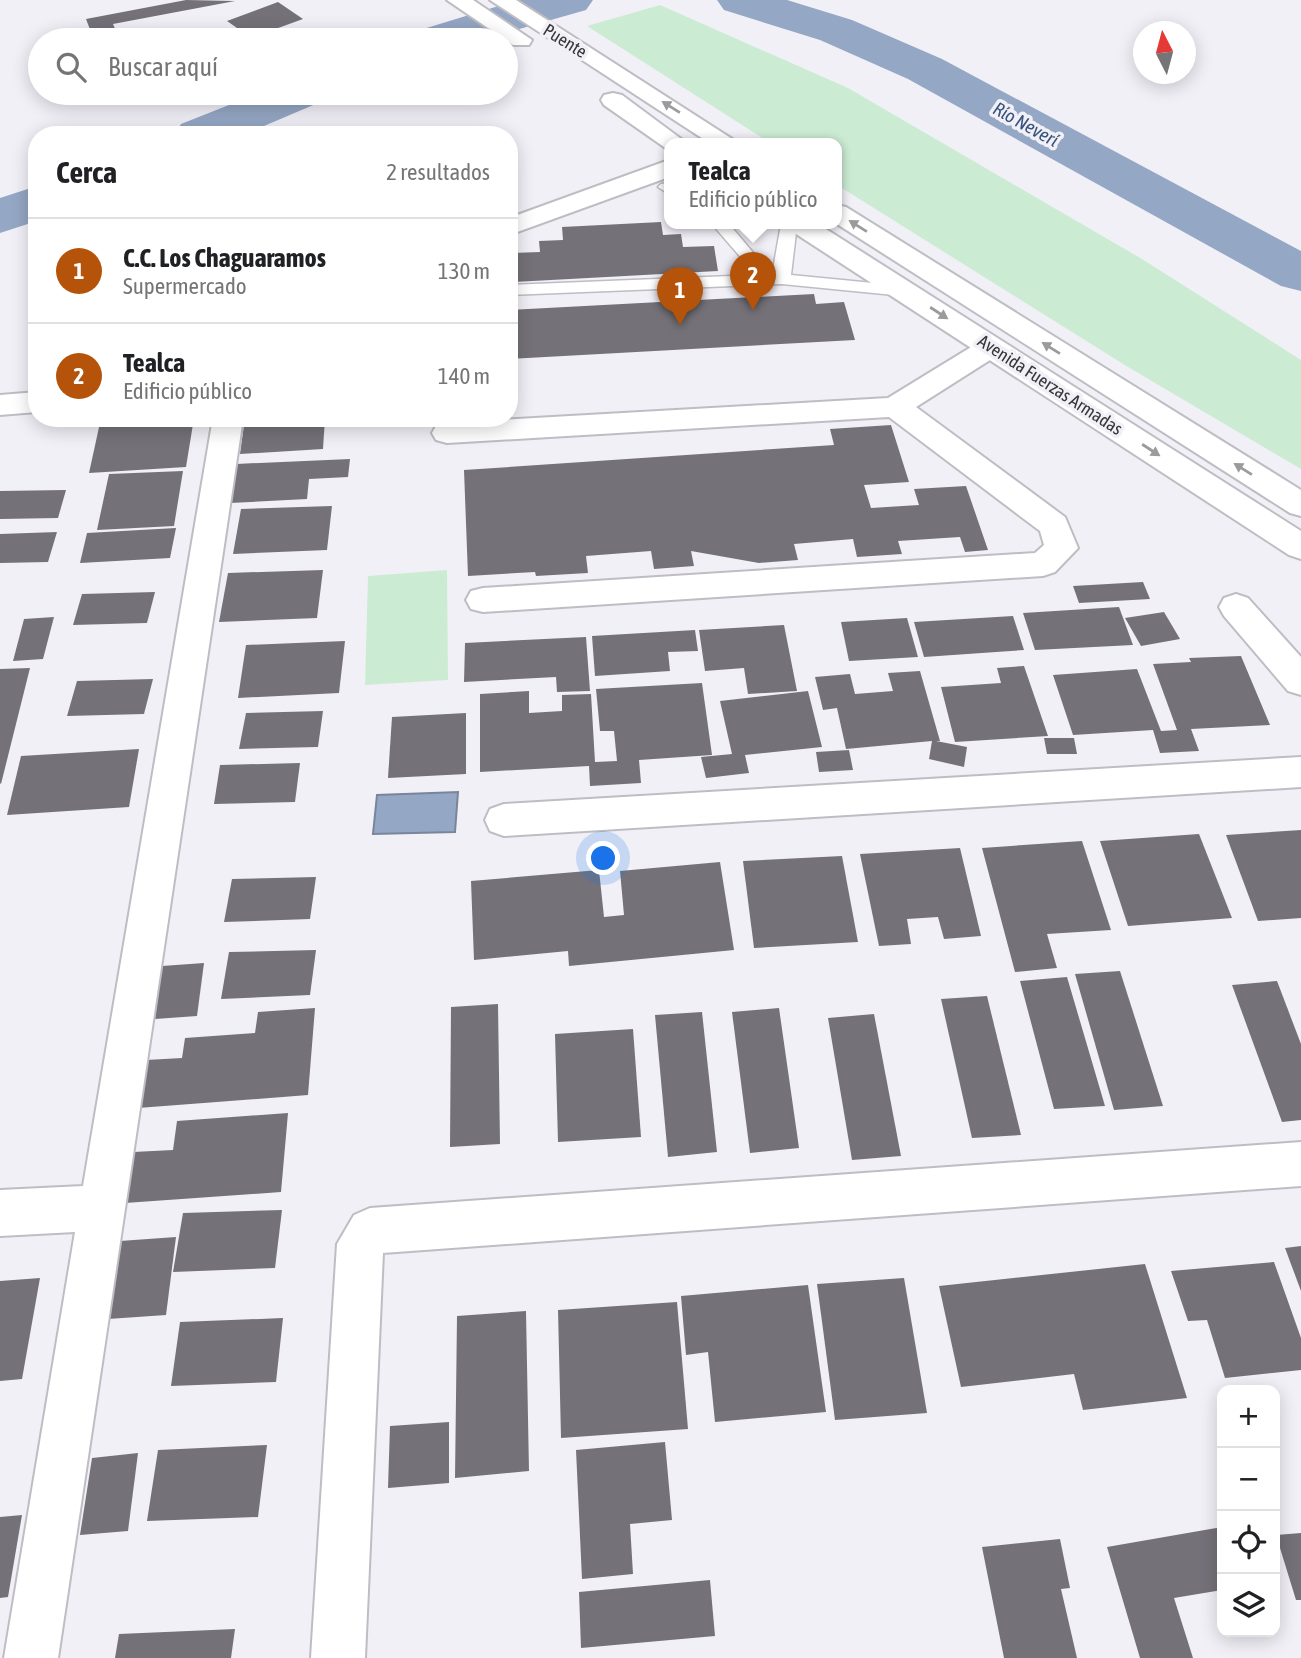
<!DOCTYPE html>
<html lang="es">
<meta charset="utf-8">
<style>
:root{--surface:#fff;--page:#f2f2f2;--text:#202124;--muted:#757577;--line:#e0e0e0;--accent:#b45309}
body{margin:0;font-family:"Asap Condensed",sans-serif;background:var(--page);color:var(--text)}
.controls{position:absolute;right:21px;bottom:21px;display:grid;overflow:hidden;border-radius:14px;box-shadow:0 4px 18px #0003}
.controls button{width:63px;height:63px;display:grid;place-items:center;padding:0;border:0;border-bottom:2px solid var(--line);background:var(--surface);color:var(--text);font:35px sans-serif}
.compass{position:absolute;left:1133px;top:21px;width:63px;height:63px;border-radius:50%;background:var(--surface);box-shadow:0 4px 18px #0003;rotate:354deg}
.you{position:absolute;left:604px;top:859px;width:24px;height:24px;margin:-18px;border:5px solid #fff;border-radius:50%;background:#1a73e8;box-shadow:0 0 0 10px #1a73e833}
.badge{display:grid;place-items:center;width:46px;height:46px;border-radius:50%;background:var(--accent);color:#fff;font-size:23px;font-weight:700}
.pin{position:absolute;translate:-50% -58px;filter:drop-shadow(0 2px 4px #0008)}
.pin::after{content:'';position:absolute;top:37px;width:24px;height:21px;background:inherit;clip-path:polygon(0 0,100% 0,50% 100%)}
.popup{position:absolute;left:664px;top:138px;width:178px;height:91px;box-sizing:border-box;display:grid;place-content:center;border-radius:14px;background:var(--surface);filter:drop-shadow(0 2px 5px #0005);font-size:23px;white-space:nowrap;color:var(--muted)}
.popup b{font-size:26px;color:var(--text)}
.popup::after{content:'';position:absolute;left:50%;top:100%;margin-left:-14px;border:14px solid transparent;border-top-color:var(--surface)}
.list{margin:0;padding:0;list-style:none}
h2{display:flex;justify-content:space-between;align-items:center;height:91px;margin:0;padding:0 28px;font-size:30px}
h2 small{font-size:23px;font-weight:400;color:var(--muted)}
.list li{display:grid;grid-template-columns:46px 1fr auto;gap:21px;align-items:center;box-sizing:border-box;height:105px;padding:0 28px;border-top:2px solid var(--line)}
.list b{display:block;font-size:26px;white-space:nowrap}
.list p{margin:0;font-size:23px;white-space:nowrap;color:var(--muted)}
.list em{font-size:23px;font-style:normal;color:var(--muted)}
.icon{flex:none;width:38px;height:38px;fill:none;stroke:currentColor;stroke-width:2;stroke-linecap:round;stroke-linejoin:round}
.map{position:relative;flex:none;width:1301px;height:1658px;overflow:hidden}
.search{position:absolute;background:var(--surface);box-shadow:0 4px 18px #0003;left:28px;top:28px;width:490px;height:77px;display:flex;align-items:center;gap:18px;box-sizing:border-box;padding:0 24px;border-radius:38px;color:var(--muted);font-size:26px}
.panel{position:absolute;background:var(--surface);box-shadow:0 4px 18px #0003;left:28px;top:126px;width:490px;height:301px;border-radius:28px}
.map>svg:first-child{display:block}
</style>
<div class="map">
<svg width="1301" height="1658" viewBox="0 0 1301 1658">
<rect width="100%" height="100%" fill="#f2f0f7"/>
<g fill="#ccebd3">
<polygon points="660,5 848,88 1142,259 1301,360 1301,469 1128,367 837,185 837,144 772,144 587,26"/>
<polygon points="447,570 448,680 365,685 368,576"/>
</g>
<polygon fill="#94a7c4" stroke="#78859a" stroke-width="2" points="458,792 455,832 373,834 377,795"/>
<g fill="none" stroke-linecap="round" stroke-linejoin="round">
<g fill="#94a7c4" fill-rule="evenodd">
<polygon points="518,0 593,0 586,10 481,40 414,40 420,30"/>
<polygon points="717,0 787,0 852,20 942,59 1301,251 1301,291 1281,286 908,79 820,40 724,10"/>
<polygon points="259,93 325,93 318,103 243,135 174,135 181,124"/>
<polygon points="37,186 37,221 0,233 0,198"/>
</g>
</g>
<g fill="#747278">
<polygon points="186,0 235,1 113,24 120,40 94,40 86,19"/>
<polygon points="278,2 303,19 245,40 230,40 221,34 237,28 227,21"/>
<polygon points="214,32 227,40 193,40"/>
<polygon points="661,222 663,235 681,234 683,247 714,246 718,271 514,282 512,253 540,252 539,241 563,240 562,227"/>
<polygon points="814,294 816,304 844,302 855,340 509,359 509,310"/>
<polygon points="101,418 194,418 186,467 89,473"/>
<polygon points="245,418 325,418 323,449 240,454"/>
<polygon points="891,425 909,482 864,485 871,508 919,505 914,489 966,486 988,550 965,552 960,537 898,541 902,554 857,557 853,539 794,544 798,560 759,563 691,551 694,566 654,569 651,551 586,556 588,573 536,576 535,572 468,576 464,470 834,445 830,429"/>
<polygon points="350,459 348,477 309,479 307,499 230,503 236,464"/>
<polygon points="183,471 174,526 97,530 109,474"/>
<polygon points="66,490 58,518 0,519 0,491"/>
<polygon points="332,506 327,550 233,554 241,509"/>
<polygon points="176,528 170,558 80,563 87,533"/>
<polygon points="57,532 48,562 0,563 0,534"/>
<polygon points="323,570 317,618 219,622 228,573"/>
<polygon points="1143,582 1150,599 1079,603 1073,586"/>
<polygon points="155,592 147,623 73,625 82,594"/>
<polygon points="1119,607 1133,645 1035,650 1023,613"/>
<polygon points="1164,612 1180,639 1141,646 1125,618"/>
<polygon points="1013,616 1024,650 924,657 914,622"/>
<polygon points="54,617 43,659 13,661 24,619"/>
<polygon points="907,618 918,657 849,661 841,622"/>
<polygon points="784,625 797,691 748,694 744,668 705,671 699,630"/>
<polygon points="695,630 698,651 668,652 670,671 595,676 592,636"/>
<polygon points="586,637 590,691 557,692 556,677 464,682 465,643"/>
<polygon points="345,641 339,693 238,698 246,645"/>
<polygon points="1241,656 1270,725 1191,729 1199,751 1160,753 1153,730 1073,735 1053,675 1137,669 1161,731 1177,730 1153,664 1191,662 1189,658"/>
<polygon points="1024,666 1048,736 955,742 941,687 1001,683 997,668"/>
<polygon points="30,668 1,784 0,783 0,669"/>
<polygon points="920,671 940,741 936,741 967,747 964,767 929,759 932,741 846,749 837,708 823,710 815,677 850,674 855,694 893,691 888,673"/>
<polygon points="153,679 144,714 67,716 77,681"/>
<polygon points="702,683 712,755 639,760 641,783 590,786 589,766 480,772 480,694 529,691 529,713 562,711 562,695 591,694 595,762 617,761 614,731 600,731 596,689"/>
<polygon points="808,691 822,747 745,755 749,773 706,778 701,757 732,754 720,701"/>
<polygon points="323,711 318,747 239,749 246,713"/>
<polygon points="466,713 466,774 388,778 392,717"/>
<polygon points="1044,738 1074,738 1077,754 1047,754"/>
<polygon points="139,749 129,807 7,815 21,756"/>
<polygon points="849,750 853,770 819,772 816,752"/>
<polygon points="300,763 295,802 214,804 220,765"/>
<polygon points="1301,830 1301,918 1258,921 1226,835"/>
<polygon points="1199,834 1232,918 1128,926 1100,841"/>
<polygon points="1082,841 1111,930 1047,934 1057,968 1015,972 982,848"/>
<polygon points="960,848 981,936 944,939 938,917 907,919 911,944 879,946 860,854"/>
<polygon points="842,856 858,942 754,948 743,861"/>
<polygon points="720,862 734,950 569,966 568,951 474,960 471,881 599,870 604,917 624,915 620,871"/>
<polygon points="316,877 310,919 224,922 232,879"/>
<polygon points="316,950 310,995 221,999 229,952"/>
<polygon points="204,963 197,1016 155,1019 162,966"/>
<polygon points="1120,971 1163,1106 1114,1110 1075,974"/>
<polygon points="1067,977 1105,1106 1054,1109 1020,981"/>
<polygon points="1277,981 1301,1044 1301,1120 1282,1122 1232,985"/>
<polygon points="987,996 1021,1135 972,1138 941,999"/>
<polygon points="498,1004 500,1144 450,1147 451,1007"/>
<polygon points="315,1008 308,1095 138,1108 146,1060 182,1058 185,1038 255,1033 258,1012"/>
<polygon points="779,1008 799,1148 750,1153 732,1012"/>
<polygon points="702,1012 717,1152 668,1157 655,1015"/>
<polygon points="874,1014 901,1156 852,1160 828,1018"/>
<polygon points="633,1029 641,1137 558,1142 555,1034"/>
<polygon points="288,1113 281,1192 125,1203 133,1152 173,1150 177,1121"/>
<polygon points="282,1210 275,1268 173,1272 183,1213"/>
<polygon points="176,1237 166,1315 108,1319 120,1241"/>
<polygon points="1301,1246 1301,1291 1285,1248"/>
<polygon points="1274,1262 1301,1338 1301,1370 1225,1378 1207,1320 1188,1321 1171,1271"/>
<polygon points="1145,1264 1187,1398 1083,1410 1074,1374 961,1387 939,1286"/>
<polygon points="40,1278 22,1379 0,1381 0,1281"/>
<polygon points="904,1278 927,1413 835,1420 817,1284"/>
<polygon points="808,1285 826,1412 715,1422 708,1352 686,1355 681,1296"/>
<polygon points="677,1302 688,1429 561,1438 558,1310"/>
<polygon points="526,1311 529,1471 455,1478 457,1316"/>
<polygon points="283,1318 276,1382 171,1386 180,1322"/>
<polygon points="449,1422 449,1483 388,1488 390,1426"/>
<polygon points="665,1442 672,1520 630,1524 633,1574 582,1579 576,1450"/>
<polygon points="267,1445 258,1517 147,1521 158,1450"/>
<polygon points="138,1453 128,1531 80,1535 92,1458"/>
<polygon points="22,1515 8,1597 0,1598 0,1517"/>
<polygon points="1222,1527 1222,1590 1174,1598 1193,1658 1140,1658 1107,1547"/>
<polygon points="1301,1533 1301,1600 1296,1600 1276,1535"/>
<polygon points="1060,1539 1070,1588 1061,1589 1077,1658 1004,1658 982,1547"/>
<polygon points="710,1580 715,1636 581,1648 579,1592"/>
<polygon points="235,1629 231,1658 115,1658 119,1634"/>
</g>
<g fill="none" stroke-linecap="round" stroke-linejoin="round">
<defs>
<g id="lane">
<polygon points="669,183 669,194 658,187 661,184"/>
<polygon points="712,224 729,224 772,275 781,224 797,224 791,275 904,286 912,291 904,296 782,284 509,295 509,285 756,275"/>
</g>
<g id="street">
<polygon points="669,160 669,177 509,235 509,218"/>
<polygon points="991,338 1001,341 1005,347 1001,353 916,407 1065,517 1078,548 1055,572 1043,576 483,612 471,609 466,600 471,591 483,588 1035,553 1044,545 1040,531 889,417 447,443 436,440 432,433 436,426 447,423 888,398 981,341"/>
<polygon points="37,392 37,412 0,415 0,395"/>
<polygon points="213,418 243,418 58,1658 4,1658 75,1232 0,1236 0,1190 83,1186"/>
<polygon points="1236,594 1248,598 1301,657 1301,695 1288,691 1224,616 1219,607 1224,598"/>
<polygon points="1301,757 1301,787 504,836 490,831 485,820 490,809 504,804"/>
<polygon points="1301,1142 1301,1186 383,1253 365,1658 311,1658 337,1244 354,1215 370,1208"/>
</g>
<g id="secondary">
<polygon points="447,0 473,0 532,40 529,45 513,45"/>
<polygon points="490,0 516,0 740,144 711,144"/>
<polygon points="613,93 622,95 688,144 669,144 667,149 604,105 601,100 604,95"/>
<polygon points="837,205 846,207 1301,490 1301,516 1290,513 837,224"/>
<polygon points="786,224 818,224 1301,531 1301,559 1289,555 790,230"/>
</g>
</defs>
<use href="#lane" stroke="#bfbdc3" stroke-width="3"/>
<use href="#street" stroke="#bfbdc3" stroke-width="4"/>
<use href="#secondary" stroke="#bfbdc3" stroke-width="4"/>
<use href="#lane" fill="#fff" fill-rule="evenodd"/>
<use href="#street" fill="#fff" fill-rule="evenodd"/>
<use href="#secondary" fill="#fff" fill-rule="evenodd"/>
</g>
<defs><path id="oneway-solid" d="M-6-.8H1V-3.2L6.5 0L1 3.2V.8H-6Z" transform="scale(1.75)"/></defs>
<g fill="#9b9a9c">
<use href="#oneway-solid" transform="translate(671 107) rotate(-148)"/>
<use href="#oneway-solid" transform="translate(858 226) rotate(-148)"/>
<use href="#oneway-solid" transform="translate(939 313) rotate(33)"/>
<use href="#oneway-solid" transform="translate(1051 348) rotate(-148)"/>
<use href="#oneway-solid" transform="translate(1151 450) rotate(33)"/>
<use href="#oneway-solid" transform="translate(1243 469) rotate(-148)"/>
</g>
<g text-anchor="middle" stroke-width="7" stroke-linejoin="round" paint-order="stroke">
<g font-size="18" fill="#373639" stroke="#f2f0f7">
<text transform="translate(565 41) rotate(32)" y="6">Puente</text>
<text transform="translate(1050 385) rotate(33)" y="6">Avenida Fuerzas Armadas</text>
</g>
<g font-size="19" font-style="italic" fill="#38547e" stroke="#f2f0f7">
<text transform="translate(1026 124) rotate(29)" y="7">Río Neverí</text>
</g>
</g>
</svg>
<div class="controls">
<button>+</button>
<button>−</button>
<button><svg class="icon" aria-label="locate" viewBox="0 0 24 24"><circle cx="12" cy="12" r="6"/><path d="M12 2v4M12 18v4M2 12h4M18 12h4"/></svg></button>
<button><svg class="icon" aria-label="layers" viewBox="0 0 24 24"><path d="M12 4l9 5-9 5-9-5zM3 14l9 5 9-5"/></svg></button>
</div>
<svg class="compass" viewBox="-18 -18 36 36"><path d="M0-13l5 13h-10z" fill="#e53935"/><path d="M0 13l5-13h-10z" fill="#757577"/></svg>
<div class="you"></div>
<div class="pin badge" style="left:680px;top:325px">1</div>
<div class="pin badge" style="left:753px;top:310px">2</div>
<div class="popup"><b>Tealca</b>Edificio público</div>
<div class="search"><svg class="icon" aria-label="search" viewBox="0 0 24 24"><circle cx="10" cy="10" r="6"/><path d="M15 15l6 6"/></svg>Buscar aquí</div>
<section class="panel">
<h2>Cerca<small>2 resultados</small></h2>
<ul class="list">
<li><span class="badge">1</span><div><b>C.C. Los Chaguaramos</b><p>Supermercado</p></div><em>130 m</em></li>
<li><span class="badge">2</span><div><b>Tealca</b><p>Edificio público</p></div><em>140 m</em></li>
</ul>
</section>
</div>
